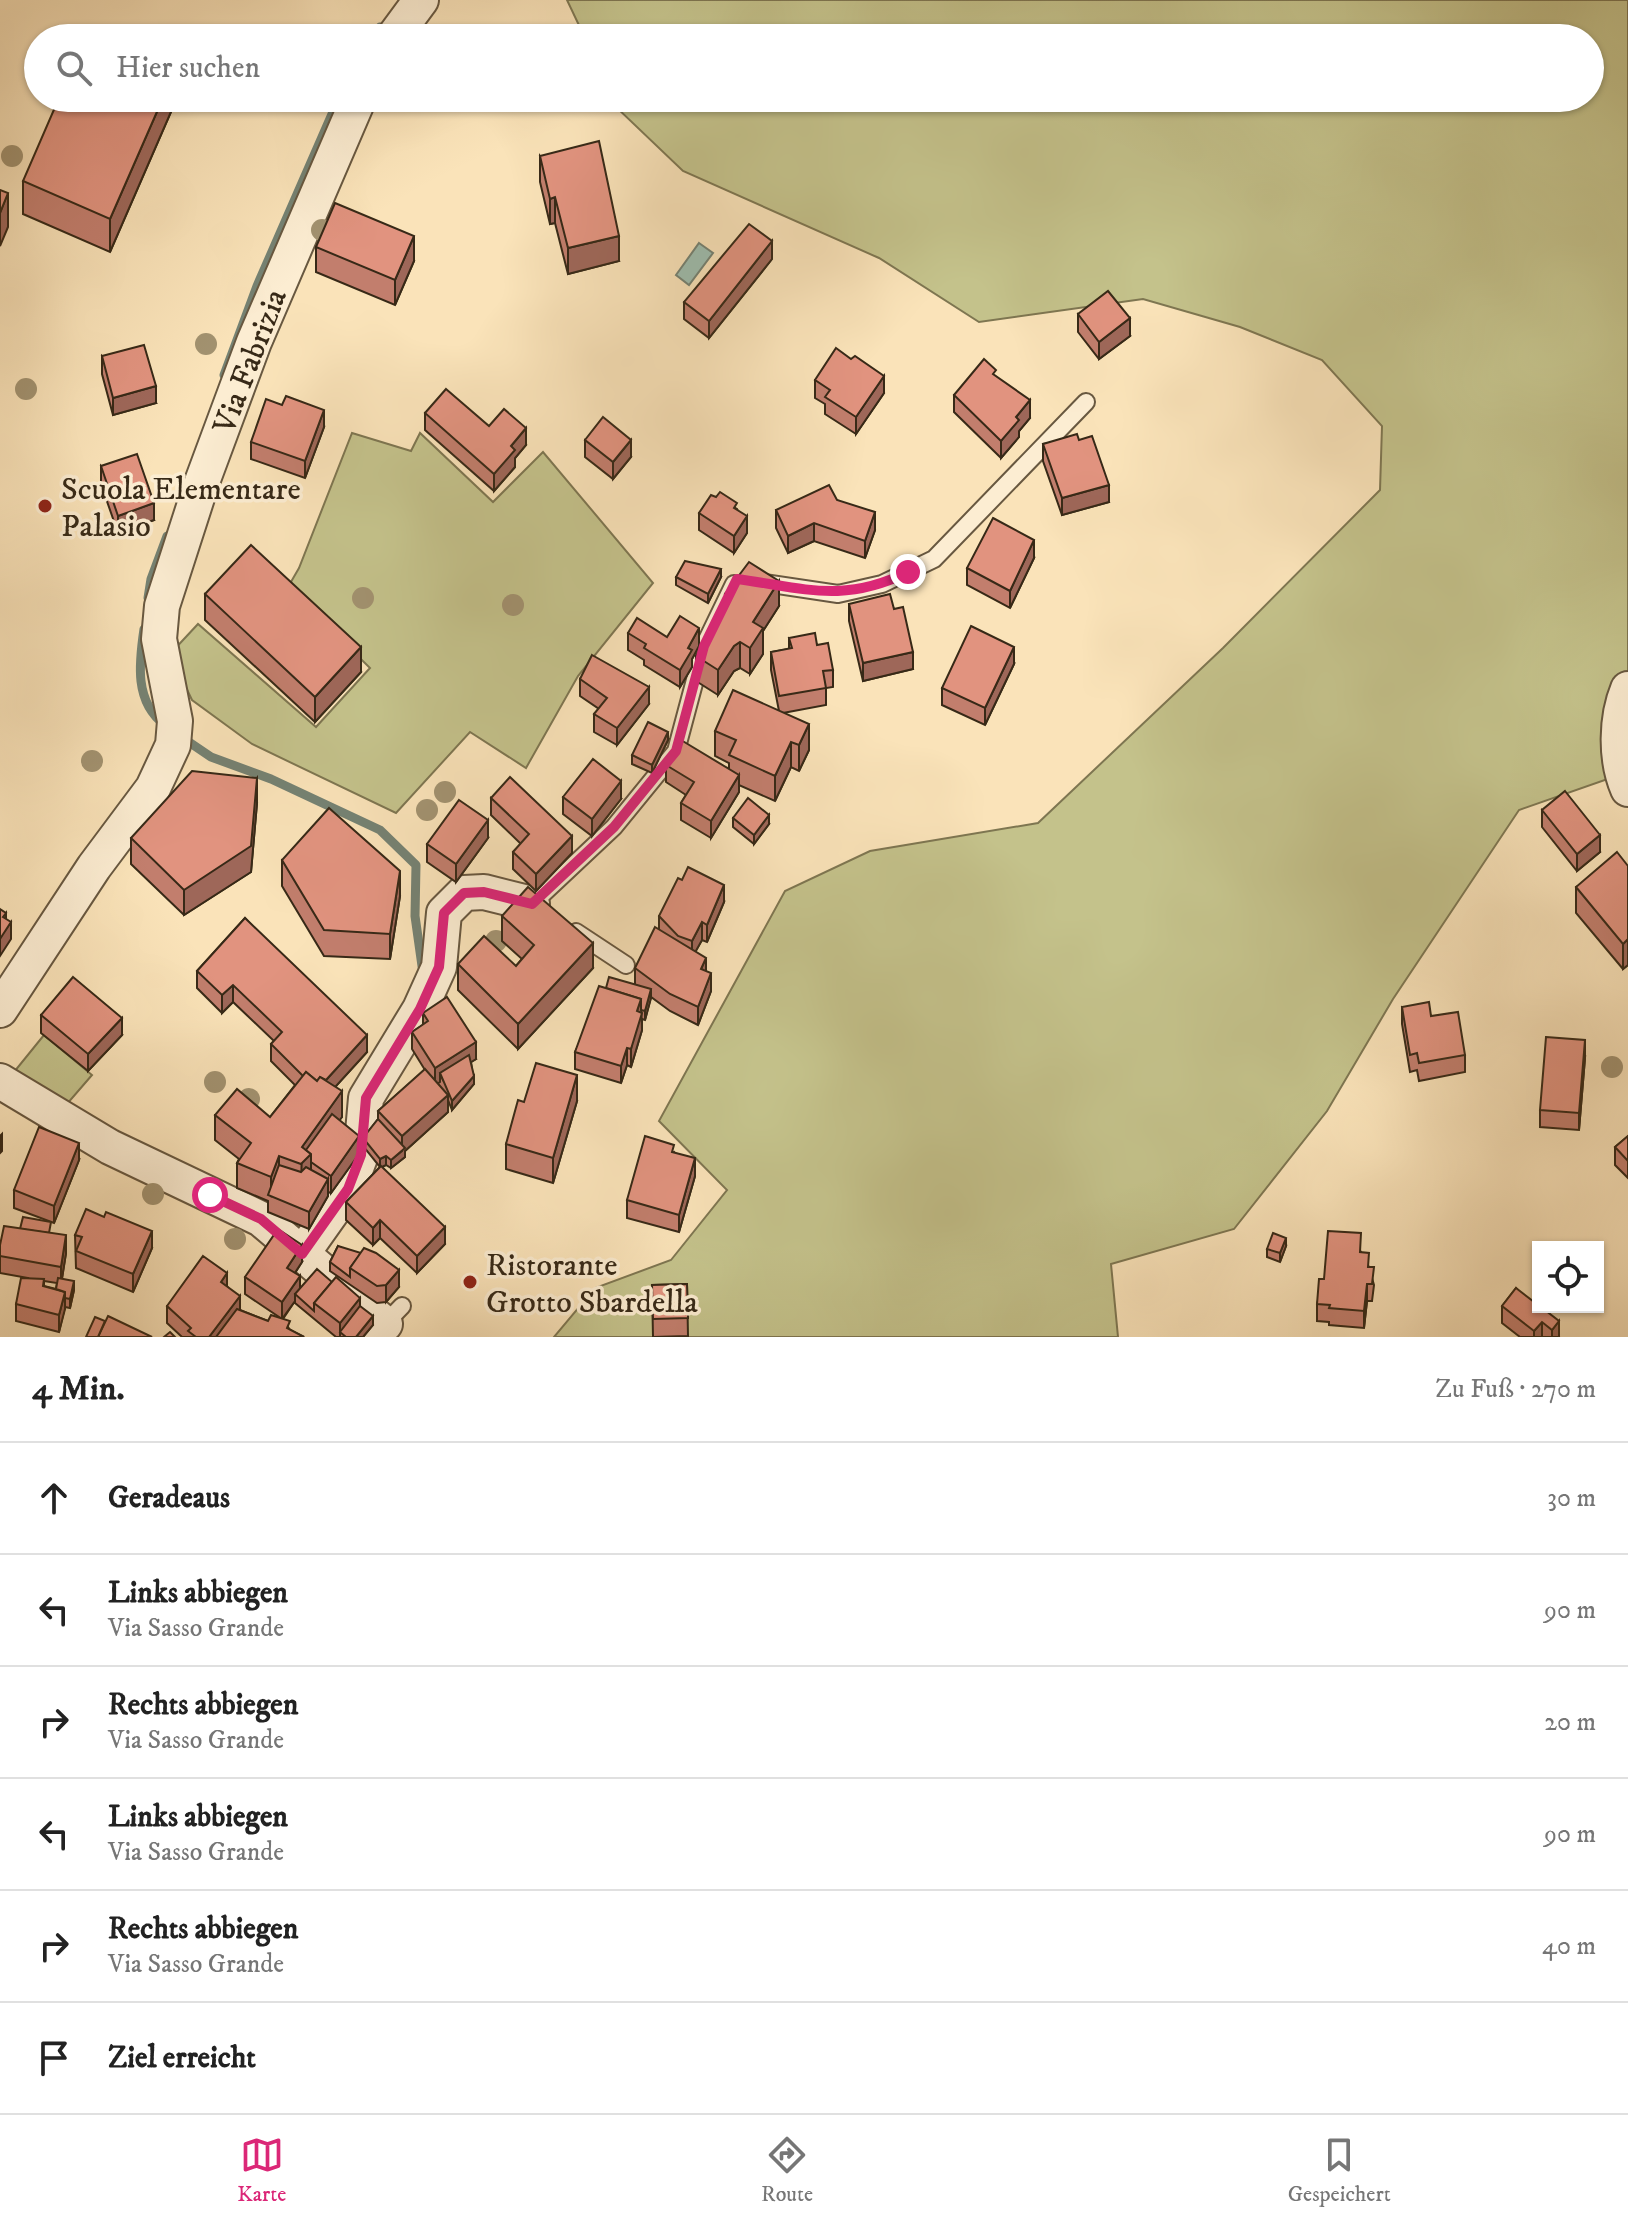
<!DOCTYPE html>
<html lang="de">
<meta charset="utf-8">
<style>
:root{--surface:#fff;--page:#f2f2f2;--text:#222;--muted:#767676;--line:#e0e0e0;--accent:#db2777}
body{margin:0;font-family:"IM FELL DW Pica",serif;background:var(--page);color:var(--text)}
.controls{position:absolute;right:24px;bottom:24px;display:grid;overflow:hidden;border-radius:0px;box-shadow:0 2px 6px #0004}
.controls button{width:72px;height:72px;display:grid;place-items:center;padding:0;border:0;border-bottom:2px solid var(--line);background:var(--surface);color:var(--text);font:40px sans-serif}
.stop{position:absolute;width:24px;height:24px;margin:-18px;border:6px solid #db2777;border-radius:50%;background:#fff}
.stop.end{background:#db2777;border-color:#fff;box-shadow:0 2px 8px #0008}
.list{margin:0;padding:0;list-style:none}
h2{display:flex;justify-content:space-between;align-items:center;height:104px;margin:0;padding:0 32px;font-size:34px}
h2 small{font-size:26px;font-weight:400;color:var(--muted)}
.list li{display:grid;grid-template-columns:52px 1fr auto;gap:24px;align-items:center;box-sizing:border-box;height:112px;padding:0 32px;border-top:2px solid var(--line)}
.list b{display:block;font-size:30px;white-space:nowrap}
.list p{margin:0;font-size:26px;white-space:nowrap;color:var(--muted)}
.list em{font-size:26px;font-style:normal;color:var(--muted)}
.icon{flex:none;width:44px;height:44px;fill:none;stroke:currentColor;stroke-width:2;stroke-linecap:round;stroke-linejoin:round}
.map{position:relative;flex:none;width:1628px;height:1337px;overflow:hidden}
.search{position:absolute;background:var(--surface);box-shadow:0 2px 6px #0004;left:24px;right:24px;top:24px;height:88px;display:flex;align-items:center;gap:20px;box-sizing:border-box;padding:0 28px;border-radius:44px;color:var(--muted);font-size:30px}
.sheet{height:776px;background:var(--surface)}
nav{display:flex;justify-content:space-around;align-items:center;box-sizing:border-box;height:112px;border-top:2px solid var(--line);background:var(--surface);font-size:22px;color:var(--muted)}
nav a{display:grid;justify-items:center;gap:4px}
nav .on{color:var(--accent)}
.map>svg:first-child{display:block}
</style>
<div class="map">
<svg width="1628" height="1337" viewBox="0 0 1628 1337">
<rect width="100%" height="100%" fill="#fae3b9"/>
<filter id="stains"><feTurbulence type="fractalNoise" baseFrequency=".0025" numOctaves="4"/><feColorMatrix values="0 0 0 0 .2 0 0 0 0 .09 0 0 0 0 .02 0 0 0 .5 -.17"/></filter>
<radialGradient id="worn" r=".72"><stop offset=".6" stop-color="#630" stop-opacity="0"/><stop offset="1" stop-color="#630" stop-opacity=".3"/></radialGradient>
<g fill="#c4c28b" stroke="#7e7651" stroke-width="2">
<polygon points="567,0 1628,0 1628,689 1622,774 1519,810 1393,999 1327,1111 1234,1229 1111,1264 1118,1337 554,1337 595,1288 671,1260 727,1190 659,1121 785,891 870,851 1038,823 1223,648 1380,490 1382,426 1322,360 1240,327 1143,299 979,322 879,258 683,171 616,107 612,98 1590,98 1590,38 585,38"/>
<polygon points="352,433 411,451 420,433 493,502 543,452 653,583 578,676 526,768 470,732 396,813 252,744 192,700 170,654 198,624 316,727 370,668 288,587 299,568"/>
<polygon points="44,1035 92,1075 67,1104 14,1072"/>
</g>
<polygon fill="#9ebeb0" stroke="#758273" stroke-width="2" points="699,243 713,253 689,285 676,275"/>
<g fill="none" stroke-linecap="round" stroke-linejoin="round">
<g stroke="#758273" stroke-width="9">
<polyline points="373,38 380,27"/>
<polyline points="224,375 257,286 339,98"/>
<polyline points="148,598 151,579 167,536"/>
<path d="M144,629C139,663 134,702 165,725"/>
<polyline points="180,736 211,757 271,779 380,830 416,865 415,916 423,973"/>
</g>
<defs>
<g id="lane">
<polyline points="758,582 838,594 882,584 934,559 1086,402"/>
<polyline points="537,907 532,904 614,827 676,751 704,646 734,584"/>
<polyline points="576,932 626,965"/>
<polyline points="372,1337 402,1306"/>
</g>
<g id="street">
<polyline points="393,38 421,0"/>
<path d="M1628,689C1616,718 1615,759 1628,789"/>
<polyline points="0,1010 94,867 153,788 173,745 175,721 159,639 162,606 202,482 254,342 359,98"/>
<polyline points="0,1081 110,1147 261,1219 385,1324"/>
<polyline points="302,1254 348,1189 361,1155 366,1098 420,1009 439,967 444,913 464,893 484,892 532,904"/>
</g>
</defs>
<use href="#lane" stroke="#685840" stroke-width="20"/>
<use href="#street" stroke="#685840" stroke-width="38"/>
<use href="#lane" stroke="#fcedd2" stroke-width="16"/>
<use href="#street" stroke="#fcedd2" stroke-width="34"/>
</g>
<g fill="#a29270">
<circle cx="12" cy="156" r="11"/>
<circle cx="322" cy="230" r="11"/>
<circle cx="206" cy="344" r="11"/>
<circle cx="26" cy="389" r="11"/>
<circle cx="363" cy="598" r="11"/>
<circle cx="513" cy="605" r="11"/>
<circle cx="92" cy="761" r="11"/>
<circle cx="445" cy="792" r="11"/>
<circle cx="427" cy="810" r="11"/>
<circle cx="496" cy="941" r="11"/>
<circle cx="1612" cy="1067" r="11"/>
<circle cx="215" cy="1082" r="11"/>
<circle cx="249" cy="1099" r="11"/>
<circle cx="153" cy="1194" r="11"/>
<circle cx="235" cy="1239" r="11"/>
</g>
<g fill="#c27e6d" stroke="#372917" stroke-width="2" fill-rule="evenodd">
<polygon points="177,98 110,252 23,214 23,181"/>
<polygon points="540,156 619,261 568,274 555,223 550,224 540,182"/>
<polygon points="316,247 414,261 395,305 316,272"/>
<polygon points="772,259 709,338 684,319 684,302"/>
<polygon points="1078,314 1130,336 1099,359 1078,332"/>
<polygon points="102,356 156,403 113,415 102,374"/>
<polygon points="851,359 884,393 856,434 825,414 825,404 815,398 815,380"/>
<polygon points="996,377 1030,418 1019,431 1019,437 1001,458 954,412 954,395"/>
<polygon points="425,413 489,426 526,445 515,458 515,467 494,491 425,430"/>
<polygon points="324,427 305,478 251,459 251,442"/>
<polygon points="585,440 631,457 613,479 585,457"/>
<polygon points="1079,440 1109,502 1062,515 1043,461 1043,444"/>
<polygon points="101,466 154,520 118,533 101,484"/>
<polygon points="716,497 737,509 747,533 734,553 699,530 699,513"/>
<polygon points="837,500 875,530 865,558 814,541 788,553 776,528 776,510"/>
<polygon points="1034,558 1010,608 967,585 967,568"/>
<polygon points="676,577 721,577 708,603 676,585"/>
<polygon points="205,594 361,672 315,722 205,620"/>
<polygon points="725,594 779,606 763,631 763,654 750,674 740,668 734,671 718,695 696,681 696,656 725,608"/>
<polygon points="849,604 894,609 913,669 863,681 849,621"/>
<polygon points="628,633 667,637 699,646 692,659 692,667 680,687 644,665 644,660 628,650"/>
<polygon points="789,638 817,645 833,670 833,687 826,688 826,705 783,713 809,750 799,771 791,767 775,801 739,785 739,792 711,838 681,820 681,803 686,795 666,782 666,765 729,768 729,763 715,756 715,731 779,711 771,670 771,652 789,649"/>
<polygon points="1014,664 985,725 942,705 942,688"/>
<polygon points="580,679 649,704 617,745 594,732 594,714 599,709 580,696"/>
<polygon points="668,740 652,773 632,764 632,755"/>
<polygon points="563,797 621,799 592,836 563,814"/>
<polygon points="491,798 572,853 536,891 513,869 513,852 521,844 491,815"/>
<polygon points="257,803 251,872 184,915 131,864 131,838"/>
<polygon points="1542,810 1600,852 1577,871 1542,827"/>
<polygon points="733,818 769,824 754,844 733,827"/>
<polygon points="488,838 456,882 427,862 427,844"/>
<polygon points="282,860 400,896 390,959 324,956 282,886"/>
<polygon points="1628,866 1628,965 1623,969 1576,913 1576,887"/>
<polygon points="724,902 707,942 702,940 695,952 706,971 711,991 698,1025 670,1011 651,997 645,1020 642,1019 642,1030 631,1067 627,1065 621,1083 575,1069 575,1052 606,988 635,984 635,968 659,929 659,916"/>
<polygon points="502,916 593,968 518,1049 458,990 458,964 516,966 522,959 502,941"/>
<polygon points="245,918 367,1052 335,1087 342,1117 339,1120 359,1154 331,1193 328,1192 328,1196 309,1229 268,1212 268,1201 237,1188 237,1163 239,1159 215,1140 215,1115 270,1117 295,1085 271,1061 271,1044 274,1041 233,1002 222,1013 197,988 197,971"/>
<polygon points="1402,1007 1431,1016 1465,1055 1465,1072 1419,1081 1417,1070 1410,1072 1402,1024"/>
<polygon points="423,1013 476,1059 471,1062 474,1084 452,1110 448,1100 448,1112 405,1151 405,1157 391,1168 386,1165 382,1167 445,1244 417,1273 380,1238 373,1245 346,1220 346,1202 380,1167 363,1146 363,1138 378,1119 378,1111 425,1070 412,1049 412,1032 423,1025"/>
<polygon points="41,1015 122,1035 88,1071 41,1033"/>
<polygon points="1585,1058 1579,1130 1540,1127 1540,1110"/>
<polygon points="577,1101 553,1183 506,1169 506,1144 524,1102"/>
<polygon points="1628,1136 1628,1178 1615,1165 1615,1147"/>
<polygon points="674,1152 695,1176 679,1232 627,1218 627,1200"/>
<polygon points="79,1160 54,1223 14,1208 14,1190"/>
<path d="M51,1233L66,1253L62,1279L74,1290L70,1308L65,1307L59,1332L16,1321V1304L28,1278L0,1273V1245ZM44,1281L57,1283L56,1289L44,1286Z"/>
<polygon points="75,1235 152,1248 133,1292 76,1268"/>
<polygon points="338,1246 399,1287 386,1302 377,1303 330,1271 330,1262"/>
<polygon points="1286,1246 1280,1262 1267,1257 1267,1249"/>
<polygon points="1361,1252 1369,1267 1374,1285 1372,1301 1367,1301 1364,1328 1329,1325 1329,1322 1317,1321 1317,1304 1324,1279"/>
<polygon points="302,1262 295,1273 300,1289 360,1306 373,1325 363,1337 336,1337 295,1303 295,1301 283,1319 290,1330 304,1337 182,1337 167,1323 167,1306 227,1286 240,1310 268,1321 279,1317 245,1294 245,1277"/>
<polygon points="687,1284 688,1336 653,1337 652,1285"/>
<polygon points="1516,1288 1559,1337 1520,1337 1502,1323 1502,1306"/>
</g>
<g fill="#9e6759" stroke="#372917" stroke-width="2">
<polygon points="163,98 177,98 110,252 110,219"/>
<polygon points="8,193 8,227 0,246 0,213"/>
<polygon points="555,197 555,223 550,224 550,199"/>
<polygon points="414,236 414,261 395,305 395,280"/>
<polygon points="619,236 619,261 568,274 568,248"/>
<polygon points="772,241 772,259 709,338 709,321"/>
<polygon points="1130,318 1130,336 1099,359 1099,342"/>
<polygon points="884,376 884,393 856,434 856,417"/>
<polygon points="156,386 156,403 113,415 113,398"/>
<polygon points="1030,400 1030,418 1019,431 1019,437 1001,458 1001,441 1016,417"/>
<polygon points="324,410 324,427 305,478 305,461"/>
<polygon points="526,428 526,445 515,458 515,467 494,491 494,474 511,446"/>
<polygon points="631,440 631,457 613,479 613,462"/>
<polygon points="1109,485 1109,502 1062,515 1062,498"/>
<polygon points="154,503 154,520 118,533 118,516"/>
<polygon points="875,512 875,530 865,558 865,541"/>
<polygon points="747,516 747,533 734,553 734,536"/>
<polygon points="814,523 814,541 788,553 788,536"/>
<polygon points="1034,540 1034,558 1010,608 1010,591"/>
<polygon points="721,569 721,577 708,603 708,594"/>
<polygon points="779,581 779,606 763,631 763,654 750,674 750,648 753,622"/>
<polygon points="699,628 699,646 692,659 692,667 680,687 680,670 688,648"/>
<polygon points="740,642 740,668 734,671 718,695 718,670 734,646"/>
<polygon points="361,647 361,672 315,722 315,697"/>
<polygon points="1014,647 1014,664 985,725 985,708"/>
<polygon points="913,652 913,669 863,681 863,663"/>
<polygon points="649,687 649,704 617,745 617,728"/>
<polygon points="809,724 809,750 799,771 799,745"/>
<polygon points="668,732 668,740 652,773 652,765"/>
<polygon points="791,742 791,767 775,801 775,776"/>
<polygon points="739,775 739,792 711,838 711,821"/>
<polygon points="257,778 257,803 251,872 184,915 184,890"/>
<polygon points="621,781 621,799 592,836 592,819"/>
<polygon points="769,815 769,824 754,844 754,835"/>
<polygon points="488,820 488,838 456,882 456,864"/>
<polygon points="1600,835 1600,852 1577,871 1577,854"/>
<polygon points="572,836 572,853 536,891 536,874"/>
<polygon points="400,871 400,896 390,959 390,934"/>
<polygon points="724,885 724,902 707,942 707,925"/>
<polygon points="6,913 6,929 11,922 11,939 0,956 0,939 3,917"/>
<polygon points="702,922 702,940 692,958 692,941"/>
<polygon points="1628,939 1628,965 1623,969 1623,944"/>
<polygon points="593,943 593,968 518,1049 518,1024"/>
<polygon points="706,958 706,975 701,969"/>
<polygon points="711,973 711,991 698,1025 698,1007"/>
<polygon points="233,985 233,1002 222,1013 222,995"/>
<polygon points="651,989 651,998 645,1020 645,1011"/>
<polygon points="641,999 642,1030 631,1067 631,1049 637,1011"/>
<polygon points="122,1018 122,1035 88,1071 88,1054"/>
<polygon points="367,1035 367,1052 317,1107 317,1090"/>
<polygon points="1585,1040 1585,1058 1579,1130 1579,1113"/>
<polygon points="476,1042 476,1059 443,1080 440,1073 440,1082 435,1085 435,1068"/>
<polygon points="627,1048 627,1065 621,1083 621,1066"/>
<polygon points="577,1075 577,1101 553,1183 553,1158"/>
<polygon points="474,1076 474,1084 452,1110 452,1101"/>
<polygon points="342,1091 342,1117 311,1160 311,1179 301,1189 302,1147"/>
<polygon points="448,1095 448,1112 405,1151 405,1157 391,1168 391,1160 402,1151 402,1136"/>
<polygon points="2,1134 2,1151 0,1153 0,1136"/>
<polygon points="359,1136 359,1154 331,1193 331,1176"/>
<polygon points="79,1143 79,1160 54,1223 54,1206"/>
<polygon points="279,1156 279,1182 271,1197 271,1177"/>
<polygon points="386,1156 386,1165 380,1168 380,1159"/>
<polygon points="695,1158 695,1176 679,1232 679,1215"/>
<polygon points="328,1179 328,1196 309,1229 309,1212"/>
<polygon points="380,1220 380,1238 373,1245 373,1228"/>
<polygon points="445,1227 445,1244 417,1273 417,1256"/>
<polygon points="152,1231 152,1248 133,1292 133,1274"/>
<polygon points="66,1235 66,1253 61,1284 61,1267"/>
<polygon points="1286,1238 1286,1246 1280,1262 1280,1253"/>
<polygon points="302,1245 302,1262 287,1285 287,1268"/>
<polygon points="399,1270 399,1287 386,1302 386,1285"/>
<polygon points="227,1273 227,1290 221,1282"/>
<polygon points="300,1276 300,1294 295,1294 295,1301 282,1319 282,1302"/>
<polygon points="74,1281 74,1290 70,1308 70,1299"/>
<polygon points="1367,1284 1367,1301 1364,1328 1364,1311"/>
<polygon points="65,1292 65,1309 59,1332 59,1315"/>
<polygon points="240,1296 240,1313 222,1337 209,1337"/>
<polygon points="360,1298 360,1315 340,1332 340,1337 340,1323"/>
<polygon points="373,1316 373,1325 363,1337 356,1337"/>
<polygon points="1559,1321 1559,1337 1552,1337 1552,1330"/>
<polygon points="1542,1322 1542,1337 1534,1337 1534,1331"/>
</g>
<g fill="#e1937f" stroke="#372917" stroke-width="2">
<polygon points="90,28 114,38 85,38"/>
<polygon points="59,98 163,98 110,219 23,181"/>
<polygon points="599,141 619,236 568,248 555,197 550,199 540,156"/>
<polygon points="0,190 8,193 0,213"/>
<polygon points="335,203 414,236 395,280 316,247"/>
<polygon points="749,224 772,241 709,321 684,302"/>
<polygon points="1108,291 1130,318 1099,342 1078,314"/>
<polygon points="144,345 156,386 113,398 102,356"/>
<polygon points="836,348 851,359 855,356 884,376 856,417 825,397 830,390 815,380"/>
<polygon points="984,359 996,370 993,374 1030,400 1016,417 1019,420 1001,441 954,395"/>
<polygon points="446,389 489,426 504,409 526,428 511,446 515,450 494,474 425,413"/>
<polygon points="286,396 324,410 305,461 251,442 266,399 282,405"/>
<polygon points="603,417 631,440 613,462 585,440"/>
<polygon points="1077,434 1079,440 1092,436 1109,485 1062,498 1043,444"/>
<polygon points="137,454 154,503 118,516 101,466"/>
<polygon points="829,485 837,500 875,512 865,541 814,523 788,536 776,510"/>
<polygon points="720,492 737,503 734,508 747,516 734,536 699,513 711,495 716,497"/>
<polygon points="993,518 1034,540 1010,591 967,568"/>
<polygon points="251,545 361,647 315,697 205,594"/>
<polygon points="685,561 721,569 708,594 676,577"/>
<polygon points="749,562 779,581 753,622 763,628 750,648 740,642 734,646 718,670 696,656 731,598 725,594"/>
<polygon points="890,594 894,609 903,607 913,652 863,663 849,604"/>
<polygon points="680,616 699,628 688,648 692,650 680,670 644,648 646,644 628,633 637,618 667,637"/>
<polygon points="971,626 1014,647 985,708 942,688"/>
<polygon points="815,633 817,645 828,643 833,670 823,671 826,688 779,696 771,652 792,648 789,638"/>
<polygon points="592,655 649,687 617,728 594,714 607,698 580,679"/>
<polygon points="733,690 809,724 799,745 791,742 775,776 729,755 736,740 715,731"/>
<polygon points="648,722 668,732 652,765 632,755"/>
<polygon points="681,740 739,775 711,821 681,803 694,782 666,765"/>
<polygon points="593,759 621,781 592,819 563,797"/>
<polygon points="192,771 257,778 251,846 184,890 131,838"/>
<polygon points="510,777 572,836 536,874 513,852 529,834 491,798"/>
<polygon points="1565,791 1600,835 1577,854 1542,810"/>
<polygon points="748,798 769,815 754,835 733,818"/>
<polygon points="459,800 488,820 456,864 427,844"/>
<polygon points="329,808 400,871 390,934 324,930 282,860"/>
<polygon points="1617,852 1628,866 1628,939 1623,944 1576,887"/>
<polygon points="688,867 724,885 707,925 702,922 692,941 678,936 659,916 678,878 682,880"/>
<polygon points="528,887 593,943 518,1024 458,964 484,936 516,966 534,945 502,916"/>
<polygon points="0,909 6,913 3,917 11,922 0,939"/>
<polygon points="245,918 367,1035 326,1080 320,1077 317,1081 306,1072 303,1076 271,1044 282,1032 233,985 222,995 197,971"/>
<polygon points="655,927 706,958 701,969 711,973 698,1007 670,994 635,968"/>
<polygon points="73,977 122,1018 88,1054 41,1015"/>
<polygon points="609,977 651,989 645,1011 641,1010 641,999 606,988"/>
<polygon points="599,986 641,999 637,1011 642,1013 631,1049 627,1048 621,1066 575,1052"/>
<polygon points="447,997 476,1042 435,1068 412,1032 428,1021 423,1013"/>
<polygon points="1429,1002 1431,1016 1458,1012 1465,1055 1419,1063 1417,1053 1410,1055 1402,1007"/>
<polygon points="1546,1037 1585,1040 1579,1113 1540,1110"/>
<polygon points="469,1055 474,1076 452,1101 440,1073"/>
<polygon points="536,1063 577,1075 553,1158 506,1144 518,1100 524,1102"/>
<polygon points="425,1069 448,1095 402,1136 378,1111"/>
<polygon points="306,1072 317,1081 320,1077 342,1091 302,1147 311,1154 301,1164 279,1156 271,1177 237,1163 251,1143 215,1115 237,1089 270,1117"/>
<polygon points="332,1114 359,1136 331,1176 311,1162 311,1154 306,1150"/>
<polygon points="378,1119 405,1148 391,1160 386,1156 380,1159 363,1138"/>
<polygon points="39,1127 79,1143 54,1206 14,1190"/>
<polygon points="645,1136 674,1145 672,1152 695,1158 679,1215 627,1200"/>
<polygon points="1628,1136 1628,1161 1615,1147"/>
<polygon points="279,1165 301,1172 306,1167 328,1179 309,1212 268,1195"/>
<polygon points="381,1166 445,1227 417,1256 380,1220 373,1228 346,1202"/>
<polygon points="86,1209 104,1217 106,1212 152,1231 133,1274 76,1251 82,1237 75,1235"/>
<polygon points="23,1217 51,1222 49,1233 20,1229"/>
<polygon points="4,1226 66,1235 61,1267 0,1256 0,1245"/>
<polygon points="278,1229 302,1245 287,1268 300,1276 282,1302 245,1277"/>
<polygon points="1328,1231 1361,1233 1360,1252 1369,1253 1368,1267 1374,1267 1372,1284 1367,1284 1364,1311 1329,1308 1330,1305 1317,1304 1319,1279 1324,1279"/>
<polygon points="1273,1233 1286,1238 1280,1253 1267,1249"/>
<polygon points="338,1246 361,1253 350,1268 350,1277 330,1262"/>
<polygon points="364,1248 376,1253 399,1270 386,1285 377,1286 350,1268"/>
<polygon points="203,1256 227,1273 221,1282 240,1296 209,1337 196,1337 188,1331 191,1328 167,1306"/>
<polygon points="317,1269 332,1282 314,1303 314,1311 295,1294"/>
<polygon points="336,1277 360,1298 340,1323 314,1303"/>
<polygon points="21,1278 44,1279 43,1286 65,1292 59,1315 16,1304"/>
<polygon points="58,1278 74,1281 70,1299 65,1298 65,1292 56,1289"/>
<polygon points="687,1284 688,1318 653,1319 652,1285"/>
<polygon points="1516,1288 1538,1305 1538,1307 1541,1307 1559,1321 1552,1330 1542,1322 1534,1331 1502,1306"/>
<polygon points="360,1306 373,1316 356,1337 346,1337 340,1332"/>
<polygon points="237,1309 268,1321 271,1315 290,1321 287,1328 304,1337 216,1337"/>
<polygon points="108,1316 152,1337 98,1337"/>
<polygon points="95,1317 105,1321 98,1337 86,1337"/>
<polygon points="170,1332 175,1337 164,1337"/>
</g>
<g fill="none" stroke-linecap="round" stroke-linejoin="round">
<path stroke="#db2777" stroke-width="10" d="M210,1195L261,1219L302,1254L348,1189L361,1155L366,1098L420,1009L439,967L444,913L464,893L484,892L532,904L614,827L676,751L704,646L737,579C804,588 843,604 908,572"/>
</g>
<g fill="#8f2418" stroke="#fcedd2" stroke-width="3">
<circle cx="45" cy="506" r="8"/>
<circle cx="470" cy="1282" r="8"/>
</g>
<g text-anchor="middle" stroke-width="7" stroke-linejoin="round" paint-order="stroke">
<g font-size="32" fill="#372917" stroke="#fcedd2">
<text transform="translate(249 361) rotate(-69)" y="11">Via Fabrizia</text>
</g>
<g font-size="32" fill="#372917" stroke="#fcedd2" text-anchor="start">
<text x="61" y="499">Scuola Elementare<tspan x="61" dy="37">Palasio</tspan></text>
<text x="486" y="1275">Ristorante<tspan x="486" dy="37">Grotto Sbardella</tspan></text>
</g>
</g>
<rect width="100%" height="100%" filter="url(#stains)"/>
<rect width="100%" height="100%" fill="url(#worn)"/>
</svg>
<div class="controls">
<button><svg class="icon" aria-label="locate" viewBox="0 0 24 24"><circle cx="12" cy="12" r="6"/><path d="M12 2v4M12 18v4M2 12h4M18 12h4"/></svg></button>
</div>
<div class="stop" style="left:210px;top:1195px"></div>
<div class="stop end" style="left:908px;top:572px"></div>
<div class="search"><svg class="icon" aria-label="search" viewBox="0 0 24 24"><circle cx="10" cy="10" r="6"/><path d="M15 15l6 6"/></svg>Hier suchen</div>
</div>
<section class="sheet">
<h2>4 Min.<small>Zu Fuß · 270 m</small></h2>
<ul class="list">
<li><svg class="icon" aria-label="ahead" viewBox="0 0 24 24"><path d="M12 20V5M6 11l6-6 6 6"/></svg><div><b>Geradeaus</b></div><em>30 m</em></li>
<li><svg class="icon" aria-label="left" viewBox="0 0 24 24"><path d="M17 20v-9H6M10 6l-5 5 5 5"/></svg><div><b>Links abbiegen</b><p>Via Sasso Grande</p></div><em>90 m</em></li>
<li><svg class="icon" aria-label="right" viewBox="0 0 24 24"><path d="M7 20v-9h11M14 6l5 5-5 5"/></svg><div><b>Rechts abbiegen</b><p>Via Sasso Grande</p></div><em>20 m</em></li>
<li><svg class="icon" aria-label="left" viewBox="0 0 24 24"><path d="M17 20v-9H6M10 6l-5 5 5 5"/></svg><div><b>Links abbiegen</b><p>Via Sasso Grande</p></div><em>90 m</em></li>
<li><svg class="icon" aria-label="right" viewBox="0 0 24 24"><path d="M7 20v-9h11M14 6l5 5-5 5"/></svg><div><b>Rechts abbiegen</b><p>Via Sasso Grande</p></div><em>40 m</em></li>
<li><svg class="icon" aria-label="arrive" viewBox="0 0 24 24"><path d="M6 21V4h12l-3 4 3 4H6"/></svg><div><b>Ziel erreicht</b></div></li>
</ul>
</section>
<nav>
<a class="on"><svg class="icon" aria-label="map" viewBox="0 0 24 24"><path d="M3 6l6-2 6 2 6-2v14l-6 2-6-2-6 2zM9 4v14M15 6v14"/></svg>Karte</a>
<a><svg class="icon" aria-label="directions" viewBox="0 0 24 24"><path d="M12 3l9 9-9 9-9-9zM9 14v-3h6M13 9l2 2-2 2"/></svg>Route</a>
<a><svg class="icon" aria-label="saved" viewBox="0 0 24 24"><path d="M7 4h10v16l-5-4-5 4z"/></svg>Gespeichert</a>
</nav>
